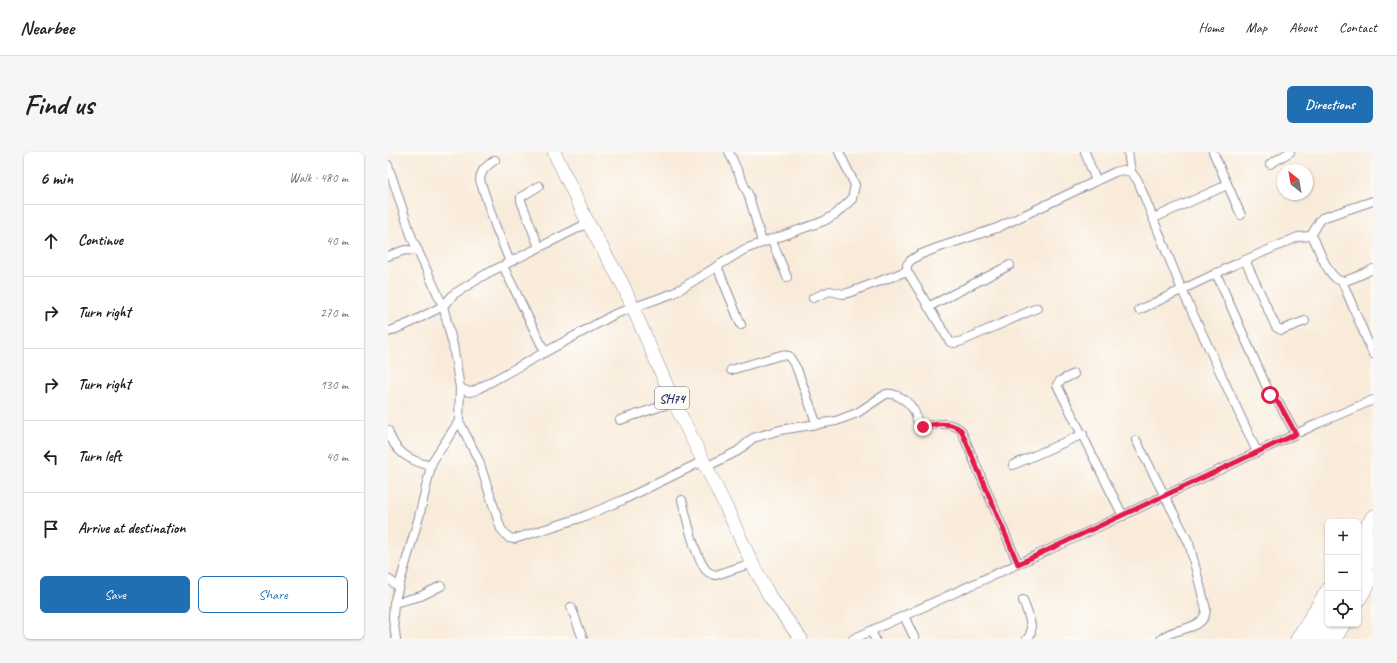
<!DOCTYPE html>
<meta charset="utf-8">
<style>
:root{--surface:#fff;--page:#f6f6f6;--text:#202124;--muted:#757577;--line:#e0e0e0;--accent:#1f6fb2}
body{margin:0;font-family:Caveat,sans-serif;background:var(--page);color:var(--text)}
.controls{position:absolute;right:12px;bottom:12px;display:grid;overflow:hidden;border-radius:6px;box-shadow:0 1px 3px #0004}
.controls button{width:36px;height:36px;display:grid;place-items:center;padding:0;border:0;border-bottom:1px solid var(--line);background:var(--surface);color:var(--text);font:20px sans-serif}
.compass{position:absolute;left:889px;top:12px;width:36px;height:36px;border-radius:50%;background:var(--surface);box-shadow:0 1px 3px #0004;rotate:329deg}
.stop{position:absolute;width:12px;height:12px;margin:-9px;border:3px solid #e11d48;border-radius:50%;background:#fff}
.stop.end{background:#e11d48;border-color:#fff;box-shadow:0 1px 4px #0008}
.list{margin:0;padding:0;list-style:none}
h2{display:flex;justify-content:space-between;align-items:center;height:52px;margin:0;padding:0 16px;font-size:17px}
h2 small{font-size:13px;font-weight:400;color:var(--muted)}
.list li{display:grid;grid-template-columns:26px 1fr auto;gap:12px;align-items:center;box-sizing:border-box;height:72px;padding:0 16px;border-top:1px solid var(--line)}
.list b{display:block;font-size:15px;white-space:nowrap}
.list em{font-size:13px;font-style:normal;color:var(--muted)}
.actions{display:flex;gap:8px;padding:12px 16px}
.actions a{flex:1;padding:9px 0;border:1px solid var(--accent);border-radius:6px;text-align:center;font-size:14px;color:var(--accent)}
.actions .main{background:var(--accent);color:#fff}
.icon{flex:none;width:22px;height:22px;fill:none;stroke:currentColor;stroke-width:2;stroke-linecap:round;stroke-linejoin:round}
.map{position:relative;flex:none;width:985px;height:487px;overflow:hidden;border-radius:6px}
header{display:flex;align-items:center;gap:24px;box-sizing:border-box;height:56px;padding:0 20px;background:var(--surface);border-bottom:1px solid var(--line)}
header strong{font-size:19px}
nav{display:flex;gap:22px;margin-inline-start:auto;font-size:14px}
.intro{display:flex;align-items:center;justify-content:space-between;box-sizing:border-box;height:96px;padding:0 24px}
h1{margin:0;font-size:28px}
.button{padding:10px 18px;border-radius:6px;background:var(--accent);color:#fff;font-size:14px;font-weight:700}
main{display:flex;gap:24px;padding:0 24px}
aside{flex:1;background:var(--surface);border-radius:6px;box-shadow:0 1px 3px #0004}
.map>svg:first-child{display:block}
</style>
<header>
<strong>Nearbee</strong>
<nav><a>Home</a><a>Map</a><a>About</a><a>Contact</a></nav>
</header>
<div class="intro"><h1>Find us</h1><a class="button">Directions</a></div>
<main>
<aside>
<h2>6 min<small>Walk · 480 m</small></h2>
<ul class="list">
<li><svg class="icon" aria-label="ahead" viewBox="0 0 24 24"><path d="M12 20V5M6 11l6-6 6 6"/></svg><div><b>Continue</b></div><em>40 m</em></li>
<li><svg class="icon" aria-label="right" viewBox="0 0 24 24"><path d="M7 20v-9h11M14 6l5 5-5 5"/></svg><div><b>Turn right</b></div><em>270 m</em></li>
<li><svg class="icon" aria-label="right" viewBox="0 0 24 24"><path d="M7 20v-9h11M14 6l5 5-5 5"/></svg><div><b>Turn right</b></div><em>130 m</em></li>
<li><svg class="icon" aria-label="left" viewBox="0 0 24 24"><path d="M17 20v-9H6M10 6l-5 5 5 5"/></svg><div><b>Turn left</b></div><em>40 m</em></li>
<li><svg class="icon" aria-label="arrive" viewBox="0 0 24 24"><path d="M6 21V4h12l-3 4 3 4H6"/></svg><div><b>Arrive at destination</b></div></li>
</ul>
<div class="actions"><a class="main">Save</a><a>Share</a></div>
</aside>
<div class="map">
<svg width="985" height="487" viewBox="0 0 985 487">
<rect width="100%" height="100%" fill="#fdfcf7"/>
<filter id="ink" filterUnits="userSpaceOnUse"><feTurbulence type="fractalNoise" baseFrequency=".025" numOctaves="2"/><feDisplacementMap in="SourceGraphic" scale="8" xChannelSelector="R" yChannelSelector="G"/><feConvolveMatrix kernelMatrix="1 2 1 2 8 2 1 2 1" color-interpolation-filters="sRGB"/></filter>
<filter id="wash" filterUnits="userSpaceOnUse"><feTurbulence type="fractalNoise" baseFrequency=".012" numOctaves="4" result="noise"/><feDisplacementMap in="SourceGraphic" scale="16" xChannelSelector="R" yChannelSelector="G"/><feGaussianBlur stdDeviation="0.9" result="paint"/><feColorMatrix in="noise" values="0 0 0 0 0 0 0 0 0 0 0 0 0 0 0 0 0 1.4 0 .05"/><feComposite in="paint" operator="in"/></filter>
<g filter="url(#wash)">
<rect width="100%" height="100%" fill="#f9ebda"/>
</g>
<g filter="url(#ink)">
<g fill="none" stroke-linecap="round" stroke-linejoin="round">
<defs>
<g id="minor">
<polyline points="341,0 361,44 374,90"/>
<polyline points="697,0 708,29"/>
<polyline points="740,0 743,20"/>
<polyline points="825,0 853,63"/>
<path d="M107,8C99,14 93,17 92,28L107,73L122,110"/>
<polyline points="882,12 902,0"/>
<polyline points="0,13 24,86 55,154 65,193 72,236 71,269 44,310 31,365 6,451 5,466 8,487"/>
<polyline points="151,34 133,45 133,49 151,95"/>
<polyline points="766,66 839,33"/>
<polyline points="923,84 931,70 934,66 985,49"/>
<polyline points="383,87 399,125"/>
<polyline points="0,104 17,98 30,99"/>
<polyline points="857,108 888,175 893,178 917,169"/>
<polyline points="115,114 157,200"/>
<polyline points="329,114 353,173"/>
<polyline points="828,121 880,238 892,253 908,282"/>
<polyline points="954,129 985,202"/>
<polyline points="425,146 442,139 455,142 460,141 519,119"/>
<polyline points="540,155 622,113"/>
<polyline points="649,156 574,189 566,191 562,190 519,119 519,113 522,109 531,103 549,96 609,76 727,20 735,18 743,20 750,29 794,138 869,300"/>
<path d="M751,158L848,112L910,85L923,84L926,87C931,98 942,131 956,129C965,127 976,121 985,117"/>
<polyline points="0,180 22,171 55,154 66,142 98,122 200,71"/>
<polyline points="343,218 393,203 401,204 409,217 429,273"/>
<polyline points="686,222 672,229 669,233 735,364"/>
<polyline points="72,236 81,240 86,239 227,162 286,141 357,97 436,69 448,62 464,47 467,33 451,0"/>
<polyline points="232,268 286,250"/>
<polyline points="71,269 91,309 113,377 121,386 126,387 192,366 235,348 315,309"/>
<path d="M0,278C6,300 22,309 43,314"/>
<path d="M748,288L801,391L818,457C817,480 786,474 773,487"/>
<polyline points="625,313 695,282"/>
<path d="M318,315L350,299L365,286L392,278L448,269L469,261L498,242C507,240 520,249 525,257C529,262 528,270 532,275C545,273 561,268 573,278L630,412"/>
<path d="M294,348C299,367 306,401 317,417C320,421 323,422 328,423L364,411"/>
<polyline points="0,427 10,434"/>
<path d="M635,448C638,458 649,479 639,487"/>
<polyline points="6,451 33,444 53,434"/>
<polyline points="183,455 195,487"/>
<polyline points="516,464 527,487"/>
<polyline points="483,479 487,487"/>
<polyline points="465,487 691,384 931,271 985,248"/>
</g>
<g id="primary">
<polyline points="970,388 985,364"/>
<polyline points="970,449 985,425"/>
<polyline points="909,487 940,437"/>
<polyline points="947,487 956,472"/>
</g>
<g id="trunk">
<polyline points="166,0 200,71 235,133 286,250 338,355 364,411 382,445 413,487"/>
<polyline points="970,409 985,385"/>
<polyline points="970,428 985,405"/>
<polyline points="921,487 940,457"/>
<polyline points="934,487 943,472"/>
</g>
</defs>
<use href="#minor" stroke="#8a8d9c" stroke-width="10"/>
<use href="#primary" stroke="#8a8d9c" stroke-width="14"/>
<use href="#trunk" stroke="#8a8d9c" stroke-width="14"/>
<use href="#minor" stroke="#fff" stroke-width="8"/>
<use href="#primary" stroke="#fff" stroke-width="13"/>
<use href="#trunk" stroke="#fff" stroke-width="13"/>
</g>
</g>
<g fill="none" stroke-linecap="round" stroke-linejoin="round" filter="url(#ink)">
<path stroke="#e11d48" stroke-width="5" d="M535,275C546,271 563,270 573,278L630,412L908,282L892,253L882,243"/>
</g>
<g text-anchor="middle" stroke-width="4" stroke-linejoin="round" paint-order="stroke">
<rect fill="#fdfcf7" stroke="#5f6c8c" stroke-width="1" x="267" y="235" width="34" height="22" rx="3"/>
<g font-size="13" font-weight="bold" fill="#1b2f5e">
<text x="284" y="251">SH74</text>
</g>
</g>
</svg>
<div class="controls">
<button>+</button>
<button>−</button>
<button><svg class="icon" aria-label="locate" viewBox="0 0 24 24"><circle cx="12" cy="12" r="6"/><path d="M12 2v4M12 18v4M2 12h4M18 12h4"/></svg></button>
</div>
<svg class="compass" viewBox="-18 -18 36 36"><path d="M0-13l5 13h-10z" fill="#e53935"/><path d="M0 13l5-13h-10z" fill="#757577"/></svg>
<div class="stop" style="left:882px;top:243px"></div>
<div class="stop end" style="left:535px;top:275px"></div>
</div>
</main>
